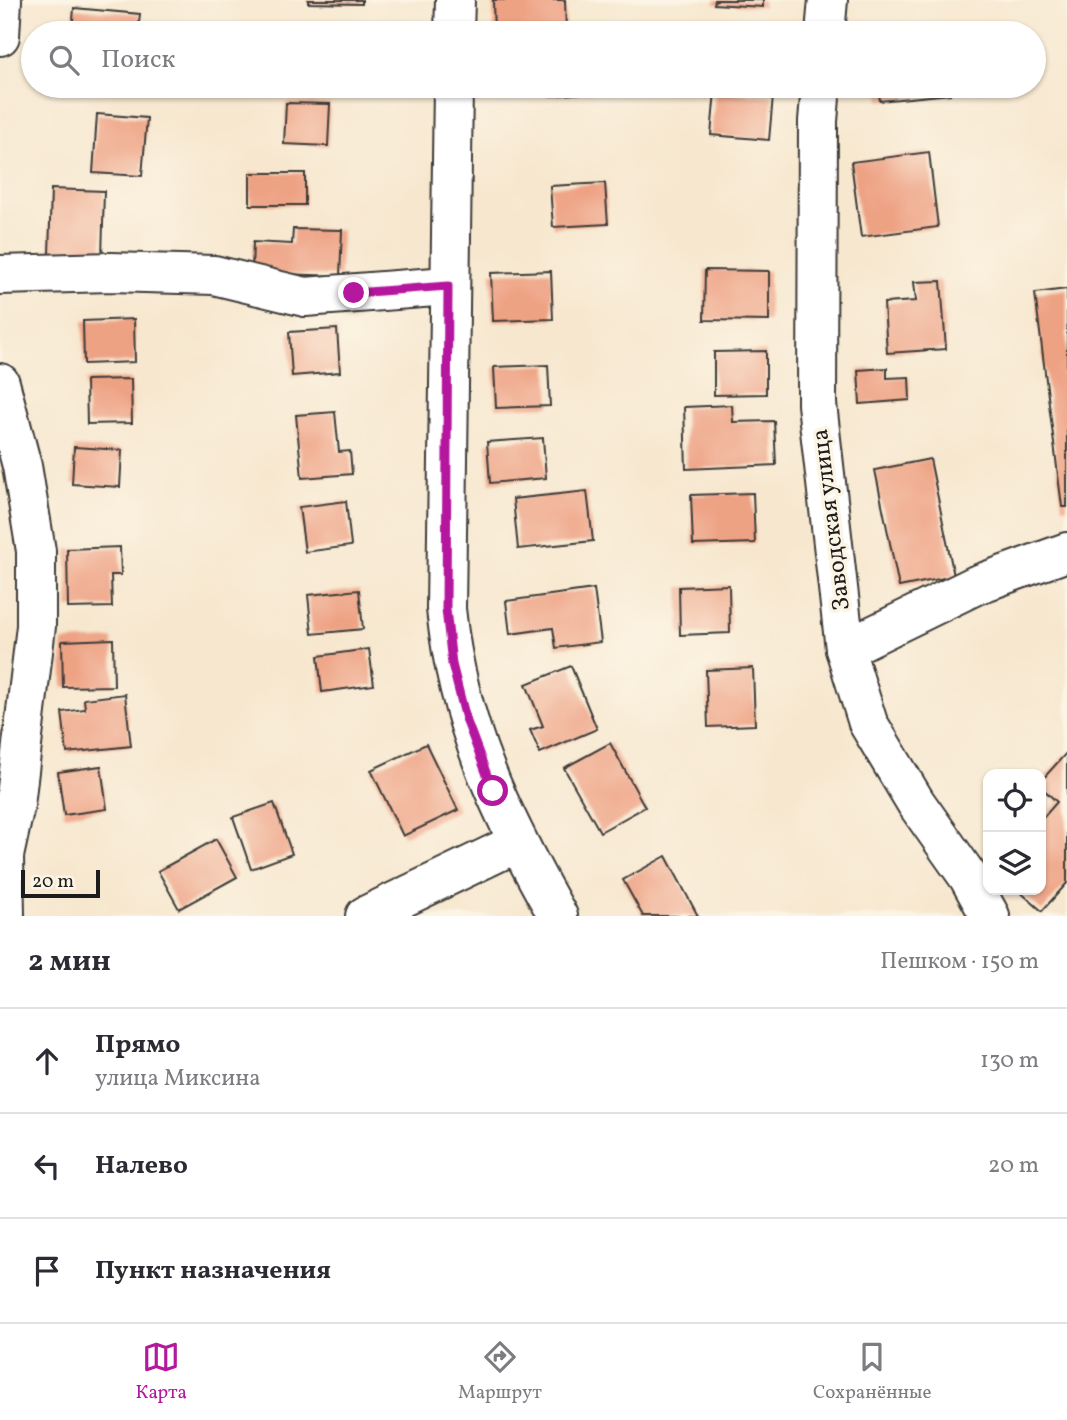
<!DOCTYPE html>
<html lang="ru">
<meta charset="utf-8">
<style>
:root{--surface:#fff;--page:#f7f7f7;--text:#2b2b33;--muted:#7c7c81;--line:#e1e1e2;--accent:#b5179e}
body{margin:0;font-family:Vollkorn,serif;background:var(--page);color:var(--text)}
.controls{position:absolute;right:21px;bottom:21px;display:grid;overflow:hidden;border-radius:14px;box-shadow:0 2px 5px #0004}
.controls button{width:63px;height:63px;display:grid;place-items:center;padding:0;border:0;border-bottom:2px solid var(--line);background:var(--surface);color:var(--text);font:35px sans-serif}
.scale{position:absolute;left:21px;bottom:18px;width:79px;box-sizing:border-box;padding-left:7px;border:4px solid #1c1c1c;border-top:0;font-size:19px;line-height:24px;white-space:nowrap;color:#1c1c1c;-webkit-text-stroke:5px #fcf5e5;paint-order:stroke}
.stop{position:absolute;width:21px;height:21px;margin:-16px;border:5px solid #b5179e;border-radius:50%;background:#fff}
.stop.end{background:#b5179e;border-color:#fff;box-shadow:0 2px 7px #0008}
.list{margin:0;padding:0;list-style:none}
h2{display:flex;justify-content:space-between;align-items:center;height:91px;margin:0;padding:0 28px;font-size:30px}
h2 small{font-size:23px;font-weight:400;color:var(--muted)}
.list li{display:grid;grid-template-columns:46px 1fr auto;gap:21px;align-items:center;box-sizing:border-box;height:105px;padding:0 28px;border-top:2px solid var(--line)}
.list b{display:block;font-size:26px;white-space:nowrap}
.list p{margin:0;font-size:23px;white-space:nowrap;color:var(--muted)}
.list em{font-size:23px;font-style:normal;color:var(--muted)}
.icon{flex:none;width:38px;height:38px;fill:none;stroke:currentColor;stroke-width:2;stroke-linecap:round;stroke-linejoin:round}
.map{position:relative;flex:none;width:1067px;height:916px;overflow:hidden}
.search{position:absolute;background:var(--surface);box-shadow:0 2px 5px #0004;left:21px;right:21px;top:21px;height:77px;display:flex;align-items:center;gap:18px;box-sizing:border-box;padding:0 24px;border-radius:38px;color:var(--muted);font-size:26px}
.sheet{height:406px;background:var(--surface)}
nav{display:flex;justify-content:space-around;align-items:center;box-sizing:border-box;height:98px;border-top:2px solid var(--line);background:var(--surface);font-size:19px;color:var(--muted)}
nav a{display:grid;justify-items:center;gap:4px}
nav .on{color:var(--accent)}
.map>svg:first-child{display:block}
</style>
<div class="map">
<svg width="1067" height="916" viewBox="0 0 1067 916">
<rect width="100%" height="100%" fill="#fcf5e5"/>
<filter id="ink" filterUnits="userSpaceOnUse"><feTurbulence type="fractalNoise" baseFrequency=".0143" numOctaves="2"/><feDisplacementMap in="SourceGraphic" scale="14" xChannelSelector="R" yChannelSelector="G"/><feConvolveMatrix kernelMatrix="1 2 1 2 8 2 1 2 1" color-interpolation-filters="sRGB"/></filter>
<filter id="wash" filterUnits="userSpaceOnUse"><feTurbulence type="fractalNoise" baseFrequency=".00686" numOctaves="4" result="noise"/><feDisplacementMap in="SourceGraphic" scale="28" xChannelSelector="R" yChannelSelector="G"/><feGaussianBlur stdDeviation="1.57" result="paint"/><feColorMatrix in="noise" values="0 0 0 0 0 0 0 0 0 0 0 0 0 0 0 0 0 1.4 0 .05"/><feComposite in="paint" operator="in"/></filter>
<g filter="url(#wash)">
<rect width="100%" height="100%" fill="#f7e7cf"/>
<g id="blocks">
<g fill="#eea284">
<polygon points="308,0 362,0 362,4 308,3"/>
<polygon points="493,0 565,0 566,33 494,33"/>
<polygon points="715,0 763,0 763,7 714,4"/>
<polygon points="74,8 140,14 138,33 72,33"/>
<rect x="293" y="86" width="29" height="2"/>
<polygon points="550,86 596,86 596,92 551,96"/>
<polygon points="878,86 949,86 950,94 880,101"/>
<polygon points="715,91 773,96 769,140 711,135"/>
<polygon points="286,103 330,104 328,146 284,144"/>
<polygon points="97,114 147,118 142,176 93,173"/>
<polygon points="929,152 938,227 861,237 851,162"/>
<rect x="250" y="173" width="55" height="32"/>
<polygon points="605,183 608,224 553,227 550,186"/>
<polygon points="51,189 104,191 102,256 49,255"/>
<polygon points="293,229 342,230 340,276 252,273 253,242 292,244"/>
<polygon points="705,270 769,271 769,321 704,320"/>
<polygon points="551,271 553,319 493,321 491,273"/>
<polygon points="941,281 946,349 887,353 884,303 916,301 914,282"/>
<polygon points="1067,289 1067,507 1062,507 1035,293"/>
<polygon points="134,319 135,362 84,364 83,321"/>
<polygon points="337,329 340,372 292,376 289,332"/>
<polygon points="766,351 766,394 714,395 714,352"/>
<polygon points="548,365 550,406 496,408 494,367"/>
<polygon points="887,368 887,378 909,377 910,400 860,404 858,370"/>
<polygon points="131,379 132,423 87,424 86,380"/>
<polygon points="732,405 733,422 774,421 776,465 686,469 684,407"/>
<polygon points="335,412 339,452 350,451 352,474 302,478 296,415"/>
<polygon points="543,438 546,478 490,483 487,442"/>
<polygon points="74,447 122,450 120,487 72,484"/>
<polygon points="930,459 954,576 899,587 875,470"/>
<polygon points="587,491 593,541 518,549 513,499"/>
<polygon points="753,493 755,543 693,545 691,495"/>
<polygon points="346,501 351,546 305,552 299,507"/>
<polygon points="120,547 121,575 111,575 112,607 68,608 67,549"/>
<polygon points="729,585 730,633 680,635 679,587"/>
<polygon points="594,589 601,642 556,648 553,628 510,634 506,601"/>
<polygon points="359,590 363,629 312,634 308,595"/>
<polygon points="113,639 114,686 63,687 62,641"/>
<polygon points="369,649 374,685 322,692 318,656"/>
<polygon points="571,666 597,729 540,753 530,730 543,726 526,684"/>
<polygon points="753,668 755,725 708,727 706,670"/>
<polygon points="125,694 131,746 67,753 62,712 85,709 84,699"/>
<polygon points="610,743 645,807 600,832 564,768"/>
<polygon points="426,744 458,810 403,836 371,770"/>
<polygon points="1067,752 1067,883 1042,911 1018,890 1041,890 1041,820 1057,802 1041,787 1041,781"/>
<polygon points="101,766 107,809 64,815 58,772"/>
<polygon points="274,803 292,854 251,869 233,817"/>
<polygon points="216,839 237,877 179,909 158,871"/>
<polygon points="666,856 698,916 643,916 623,880"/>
</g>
</g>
</g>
<g filter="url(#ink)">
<use href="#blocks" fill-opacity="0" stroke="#3d3a37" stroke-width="2"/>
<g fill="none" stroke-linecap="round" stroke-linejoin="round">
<defs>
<g id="minor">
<polyline points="454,33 455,0"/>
<polyline points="825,33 828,0"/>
<polyline points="0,36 2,0"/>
<path d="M453,86L446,609C458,726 501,815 558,916"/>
<polyline points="821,86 818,121 817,404 845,649 868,723 916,803 969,878 990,916"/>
<polyline points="0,275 111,272 214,275 305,297 448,286"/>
<polyline points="0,383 22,466 36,551 36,626 15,805 4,856 5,916"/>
<polyline points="845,649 976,585 1067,552"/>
<polyline points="365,916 517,843"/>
</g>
</defs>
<use href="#minor" stroke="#3d3a37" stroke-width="42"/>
<use href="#minor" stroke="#fff" stroke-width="38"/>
</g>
</g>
<g fill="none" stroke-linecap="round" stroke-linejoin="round" filter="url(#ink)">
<polyline stroke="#b5179e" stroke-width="9" points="354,293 448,286 446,609 452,664 466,719 493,791"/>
</g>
<g text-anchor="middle" stroke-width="7" stroke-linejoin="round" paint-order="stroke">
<g font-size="24" fill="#1c1c1c" stroke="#fcf5e5">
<text transform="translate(830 520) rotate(-97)" y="8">Заводская улица</text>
</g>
</g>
</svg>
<div class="controls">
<button><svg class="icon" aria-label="locate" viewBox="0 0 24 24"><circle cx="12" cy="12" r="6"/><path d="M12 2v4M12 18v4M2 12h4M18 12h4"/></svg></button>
<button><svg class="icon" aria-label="layers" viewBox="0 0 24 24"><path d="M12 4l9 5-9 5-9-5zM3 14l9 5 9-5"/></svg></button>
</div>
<div class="scale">20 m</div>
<div class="stop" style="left:493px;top:791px"></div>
<div class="stop end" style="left:354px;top:293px"></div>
<div class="search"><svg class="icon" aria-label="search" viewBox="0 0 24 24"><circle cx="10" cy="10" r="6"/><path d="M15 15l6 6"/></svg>Поиск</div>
</div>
<section class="sheet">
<h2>2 мин<small>Пешком · 150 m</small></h2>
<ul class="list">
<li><svg class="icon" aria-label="ahead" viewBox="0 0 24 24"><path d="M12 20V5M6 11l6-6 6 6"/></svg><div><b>Прямо</b><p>улица Миксина</p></div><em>130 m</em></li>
<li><svg class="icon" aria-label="left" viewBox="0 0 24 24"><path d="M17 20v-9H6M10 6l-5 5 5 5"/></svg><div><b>Налево</b></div><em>20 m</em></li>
<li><svg class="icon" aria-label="arrive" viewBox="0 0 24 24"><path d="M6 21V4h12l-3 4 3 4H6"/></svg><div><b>Пункт назначения</b></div></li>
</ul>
</section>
<nav>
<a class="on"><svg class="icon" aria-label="map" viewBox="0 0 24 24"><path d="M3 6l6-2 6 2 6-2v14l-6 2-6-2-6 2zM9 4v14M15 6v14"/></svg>Карта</a>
<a><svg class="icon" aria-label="directions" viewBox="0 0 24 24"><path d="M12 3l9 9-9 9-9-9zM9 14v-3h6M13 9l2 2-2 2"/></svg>Маршрут</a>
<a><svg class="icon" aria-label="saved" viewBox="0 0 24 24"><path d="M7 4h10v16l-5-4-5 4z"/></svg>Сохранённые</a>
</nav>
